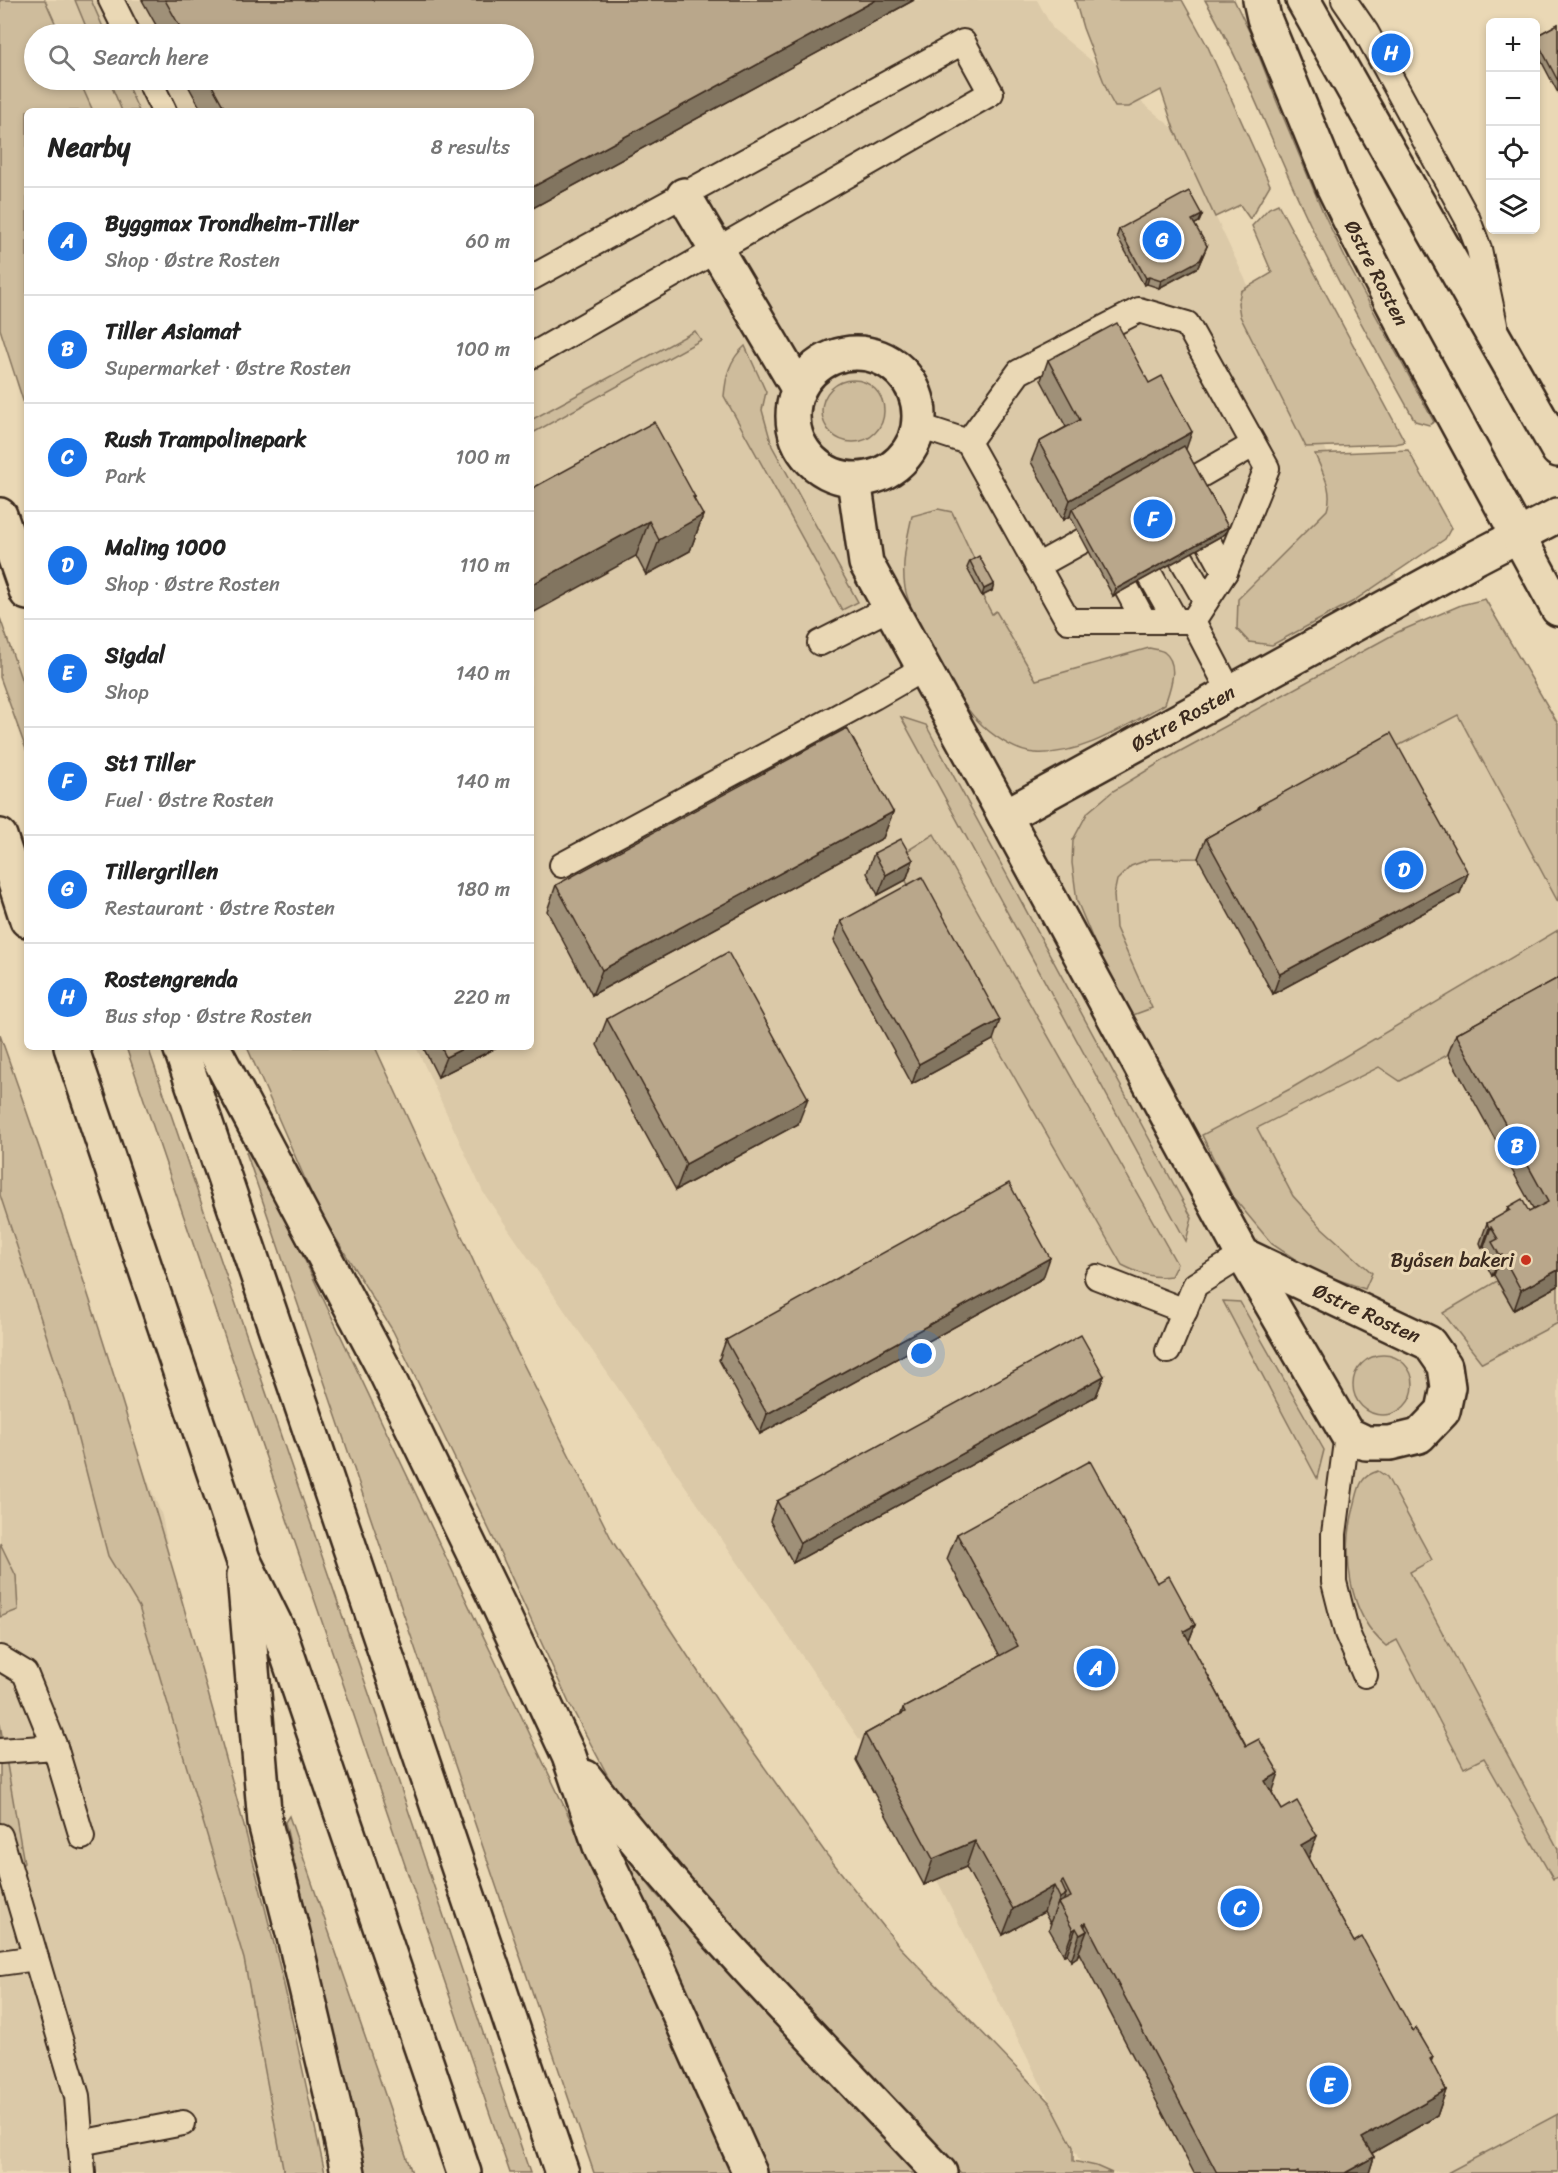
<!DOCTYPE html>
<meta charset="utf-8">
<style>
:root{--surface:#fff;--page:#f6f6f6;--text:#222;--muted:#767676;--line:#e0e0e0;--accent:#1a73e8}
body{margin:0;font-family:Sriracha,sans-serif;background:var(--page);color:var(--text)}
.controls{position:absolute;right:18px;top:18px;display:grid;overflow:hidden;border-radius:9px;box-shadow:0 3px 9px #0003}
.controls button{width:54px;height:54px;display:grid;place-items:center;padding:0;border:0;border-bottom:2px solid var(--line);background:var(--surface);color:var(--text);font:30px sans-serif}
.you{position:absolute;left:922px;top:1354px;width:21px;height:21px;margin:-15px;border:4px solid #fff;border-radius:50%;background:#1a73e8;box-shadow:0 0 0 9px #1a73e833}
.badge{display:grid;place-items:center;width:39px;height:39px;border-radius:50%;background:var(--accent);color:#fff;font-size:20px;font-weight:700}
.pin{position:absolute;translate:-50% -50%;border:3px solid #fff;box-shadow:0 2px 6px #0006}
.list{margin:0;padding:0;list-style:none}
h2{display:flex;justify-content:space-between;align-items:center;height:78px;margin:0;padding:0 24px;font-size:26px}
h2 small{font-size:20px;font-weight:400;color:var(--muted)}
.list li{display:grid;grid-template-columns:39px 1fr auto;gap:18px;align-items:center;box-sizing:border-box;height:108px;padding:0 24px;border-top:2px solid var(--line)}
.list b{display:block;font-size:22px;white-space:nowrap}
.list p{margin:0;font-size:20px;white-space:nowrap;color:var(--muted)}
.list em{font-size:20px;font-style:normal;color:var(--muted)}
.icon{flex:none;width:33px;height:33px;fill:none;stroke:currentColor;stroke-width:2;stroke-linecap:round;stroke-linejoin:round}
.map{position:relative;flex:none;width:1558px;height:2173px;overflow:hidden}
.search{position:absolute;background:var(--surface);box-shadow:0 3px 9px #0003;left:24px;top:24px;width:510px;height:66px;display:flex;align-items:center;gap:15px;box-sizing:border-box;padding:0 21px;border-radius:33px;color:var(--muted);font-size:22px}
.panel{position:absolute;background:var(--surface);box-shadow:0 3px 9px #0003;left:24px;top:108px;width:510px;height:942px;border-radius:9px}
.map>svg:first-child{display:block}
</style>
<div class="map">
<svg width="1558" height="2173" viewBox="0 0 1558 2173">
<rect width="100%" height="100%" fill="#ead8b5"/>
<filter id="ink" filterUnits="userSpaceOnUse"><feTurbulence type="fractalNoise" baseFrequency=".0167" numOctaves="2"/><feDisplacementMap in="SourceGraphic" scale="12" xChannelSelector="R" yChannelSelector="G"/><feConvolveMatrix kernelMatrix="1 2 1 2 8 2 1 2 1" color-interpolation-filters="sRGB"/></filter>
<g filter="url(#ink)">
<g fill="#dbc9a8">
<polygon points="45,0 1037,0 1053,29 1174,129 1335,469 1558,862 1558,2173 1086,2173 882,1772 483,1192 416,1047 531,1047 531,111 93,111 79,80 524,80 524,34 60,34"/>
<polygon points="0,1109 162,1516 284,2173 0,2173"/>
</g>
<g fill="#cebc9c" stroke="#84735d" stroke-width="1.5">
<polygon points="0,0 45,0 60,34 34,34 34,80 79,80 93,111 27,111 27,413 0,329"/>
<polygon points="75,0 91,0 106,34 89,34"/>
<polygon points="1075,0 1182,0 1208,47 1270,185 1250,219 1240,205 1215,217 1174,129 1161,90 1129,107 1115,107 1110,98 1083,28"/>
<path d="M1205,0H1234L1250,33L1277,102L1323,212L1350,268L1434,422L1429,425L1415,421C1380,357 1343,293 1312,228C1275,152 1248,73 1205,0Z"/>
<polygon points="109,80 125,80 139,111 122,111"/>
<polygon points="1278,204 1405,442 1395,444 1306,447 1240,316 1238,303 1241,291 1272,273 1252,226 1269,208"/>
<polygon points="695,331 701,340 531,434 531,420"/>
<path d="M745,346L766,392L762,410L772,446L858,602L842,610L724,396C726,376 729,360 745,346Z"/>
<circle cx="853" cy="411" r="31"/>
<path d="M1408,450L1451,528L1445,539L1352,602L1272,645L1249,642L1237,629L1238,599L1327,510C1334,490 1322,472 1315,454Z"/>
<path d="M938,509L952,512L976,563L968,568L992,614L996,611L1036,680L1149,648C1153,649 1160,650 1164,652C1180,664 1170,689 1165,704C1125,726 1082,756 1035,753C1015,752 990,734 977,720C959,702 909,612 905,588C901,564 907,539 912,516Z"/>
<polygon points="1485,599 1558,724 1558,902 1458,715 1384,753 1198,858 1150,859 1131,866 1117,880 1114,894 1116,928 1152,1008 1133,1015 1100,956 1077,901 1072,863 1073,840 1088,812 1113,791 1164,760 1398,632 1461,605"/>
<polygon points="0,618 27,696 27,752 0,677"/>
<polygon points="901,717 926,725 1192,1218 1186,1241"/>
<path d="M934,834L1177,1264L1171,1276C1153,1279 1138,1273 1122,1265L993,1040L894,859Z"/>
<polygon points="1558,930 1558,994 1400,1081 1379,1067 1257,1128 1293,1196 1321,1227 1372,1273 1365,1289 1313,1271 1272,1244 1232,1196 1202,1135 1290,1089"/>
<path d="M0,1035C108,1340 202,1650 279,1964C296,2033 309,2103 325,2173H284L244,1959L139,1607L108,1556L68,1401L0,1195Z"/>
<polygon points="126,1047 148,1047 377,1717 530,2173 510,2173"/>
<polygon points="247,1047 375,1047 495,1308 613,1542 718,1702 827,1855 899,1946 1050,2103 1073,2147 1073,2161 1096,2166 1112,2173 961,2173 684,1884 618,1795 569,1703 499,1550 393,1331 320,1213"/>
<polygon points="253,1151 620,1924 734,2173 594,2173 246,1152"/>
<polygon points="1497,1281 1514,1310 1558,1286 1558,1323 1482,1363 1443,1313"/>
<polygon points="1223,1301 1240,1302 1324,1450 1317,1478"/>
<circle cx="1383" cy="1385" r="30"/>
<path d="M1378,1471L1387,1477L1432,1560L1410,1572L1558,1849V1877L1553,1879L1484,1758L1464,1768L1397,1640L1386,1646C1347,1613 1342,1554 1354,1507C1359,1489 1358,1477 1378,1471Z"/>
<polygon points="0,1543 16,1576 18,1610 0,1617"/>
<polygon points="0,1724 24,1863 0,1888"/>
<polygon points="289,1816 412,2173 366,2173 285,1822"/>
<polygon points="618,1845 655,1893 919,2173 764,2173 615,1848"/>
<polygon points="1558,2114 1558,2173 1447,2173"/>
</g>
<g fill="none" stroke-linecap="round" stroke-linejoin="round">
<defs>
<g id="lane">
<polyline points="111,0 128,34"/>
<polyline points="1344,0 1366,32 1468,220 1479,249 1495,325"/>
<polyline points="149,80 164,111"/>
<polyline points="531,278 963,42 991,93 531,356"/>
<polyline points="919,426 968,442 1068,621 1193,621 1230,692"/>
<polyline points="968,442 1019,372 1139,310 1187,324 1267,468 1225,572 1193,621"/>
<polyline points="1171,492 1253,445"/>
<polyline points="1193,514 1225,572"/>
<polyline points="1165,530 1206,601"/>
<polyline points="1135,548 1176,621"/>
<polyline points="1111,559 1144,621"/>
<polyline points="1037,566 1111,525"/>
<polyline points="820,643 891,607"/>
<polyline points="562,865 874,697 924,668"/>
<polyline points="1097,1277 1185,1311"/>
<polyline points="1168,1351 1195,1285 1243,1255"/>
<polyline points="1347,1434 1334,1534 1334,1582 1347,1633 1365,1675"/>
<polyline points="0,1658 25,1673 55,1747"/>
<polyline points="0,1751 55,1747 82,1837"/>
<polyline points="0,1836 36,1958 0,1963"/>
<polyline points="36,1958 77,2096 83,2173"/>
<polyline points="80,2143 183,2123"/>
</g>
<g id="street">
<polyline points="684,195 798,388"/>
<circle cx="856" cy="416" r="63"/>
<polyline points="854,480 866,563 1005,816"/>
<polyline points="1243,1255 1429,1343 1445,1366 1448,1387 1443,1411 1419,1436 1390,1443 1366,1443 1347,1434 1243,1255 1005,816 1477,557 1558,515"/>
</g>
<g id="secondary">
<polyline points="1260,0 1264,18 1333,186 1358,237 1408,333 1558,609"/>
<polyline points="1303,0 1558,450"/>
</g>
<g id="highway">
<polyline points="0,515 27,593"/>
<polyline points="0,836 27,920"/>
<polyline points="71,1047 243,1559 281,1636 464,2173"/>
<polyline points="180,1047 562,2173"/>
<polyline points="213,1047 384,1369 499,1606 569,1756 601,1849 652,1954 750,2173"/>
<polyline points="244,1575 265,1823 294,1937 336,2114 348,2173"/>
<path d="M585,1777C694,1918 819,2044 940,2173"/>
</g>
</defs>
<use href="#lane" stroke="#3b2a1e" stroke-width="28"/>
<use href="#street" stroke="#3b2a1e" stroke-width="38"/>
<use href="#secondary" stroke="#3b2a1e" stroke-width="38"/>
<use href="#highway" stroke="#3b2a1e" stroke-width="38"/>
<use href="#lane" stroke="#ead8b5" stroke-width="24"/>
<use href="#street" stroke="#ead8b5" stroke-width="33"/>
<use href="#secondary" stroke="#ead8b5" stroke-width="33"/>
<use href="#highway" stroke="#ead8b5" stroke-width="33"/>
</g>
<g fill="#9f9078" stroke="#3b2a1e" stroke-width="1.5">
<polygon points="142,0 914,0 531,209 531,111 202,111 185,80 524,80 524,34 161,34"/>
<polygon points="1558,24 1558,93 1536,51 1536,36"/>
<polygon points="1202,215 1199,222 1194,224 1207,246 1198,267 1159,288 1147,284 1144,285 1117,236 1119,229"/>
<polygon points="1048,360 1186,450 1228,527 1225,534 1113,596 1070,516 1063,520 1031,462 1039,442 1066,427 1041,380"/>
<polygon points="531,489 703,515 690,551 646,575 636,556"/>
<polygon points="970,561 994,584 992,591 982,596 967,568"/>
<polygon points="1259,806 1468,873 1460,893 1273,994 1198,858 1206,838 1257,810"/>
<polygon points="893,812 883,838 592,995 547,911 556,885"/>
<polygon points="874,853 913,860 906,880 878,895 867,873"/>
<polygon points="841,921 993,1040 912,1084 834,941"/>
<polygon points="1558,978 1558,1286 1514,1310 1494,1275 1492,1276 1485,1262 1488,1254 1484,1247 1482,1248 1480,1243 1487,1223 1506,1213 1508,1207 1529,1212 1534,1210 1448,1054 1456,1034"/>
<polygon points="607,1019 798,1124 676,1190 597,1045"/>
<polygon points="423,1047 498,1047 438,1077"/>
<polygon points="1043,1278 760,1434 719,1360 726,1340"/>
<polygon points="1104,1376 1096,1396 793,1563 770,1521 777,1501"/>
<polygon points="957,1534 1157,1583 1195,1625 1189,1641 1354,1942 1413,2031 1433,2057 1431,2062 1446,2090 1437,2116 1372,2153 1374,2157 1369,2173 1194,2173 1079,1953 1077,1957 1071,1961 1067,1954 1064,1955 1049,1929 1051,1923 1050,1923 1044,1912 1003,1935 966,1867 924,1885 856,1760 865,1734 901,1714 903,1708 1000,1656 947,1559"/>
</g>
<g fill="#827561" stroke="#3b2a1e" stroke-width="1.5">
<polygon points="876,0 914,0 531,209 531,188"/>
<polygon points="1202,215 1199,222 1190,227 1192,220"/>
<polygon points="1207,246 1198,267 1159,288 1161,281"/>
<polygon points="1149,277 1147,284 1144,285 1146,278"/>
<polygon points="1192,432 1185,452 1072,509 1070,516 1063,520 1070,500"/>
<polygon points="693,497 695,497 684,525 703,515 690,551 646,575 659,540"/>
<polygon points="649,521 636,556 531,614 531,585"/>
<polygon points="1228,527 1225,534 1113,596 1116,589"/>
<polygon points="994,584 992,591 982,596 984,589"/>
<polygon points="893,812 883,838 592,995 602,970"/>
<polygon points="913,860 906,880 878,895 886,875"/>
<polygon points="1468,873 1460,893 1273,994 1280,974"/>
<polygon points="1000,1020 993,1040 912,1084 919,1064"/>
<polygon points="466,1047 498,1047 438,1077 446,1057"/>
<polygon points="808,1098 798,1124 676,1190 686,1164"/>
<polygon points="1491,1227 1484,1247 1482,1248 1489,1228"/>
<polygon points="1502,1255 1494,1275 1492,1276 1500,1256"/>
<polygon points="1050,1258 1043,1278 760,1434 767,1414"/>
<polygon points="1558,1270 1558,1286 1514,1310 1521,1290"/>
<polygon points="1104,1376 1096,1396 793,1563 800,1543"/>
<polygon points="1195,1625 1185,1651 1184,1631"/>
<polygon points="1279,1773 1270,1799 1265,1781"/>
<polygon points="1317,1836 1307,1862 1301,1845"/>
<polygon points="975,1841 966,1867 924,1885 933,1859"/>
<polygon points="1054,1886 1044,1912 1003,1935 1013,1909"/>
<polygon points="1066,1894 1061,1908 1058,1903 1050,1923 1060,1898"/>
<polygon points="1086,1923 1082,1934 1087,1931 1077,1957 1071,1961 1083,1924"/>
<polygon points="1076,1928 1067,1954 1064,1955 1073,1930"/>
<polygon points="1446,2090 1437,2116 1353,2164 1362,2138"/>
<polygon points="1374,2157 1369,2173 1345,2173"/>
</g>
<g fill="#b9a78b" stroke="#3b2a1e" stroke-width="1.5">
<polygon points="165,0 876,0 531,188 531,111 226,111 209,80 524,80 524,34 184,34"/>
<polygon points="1558,24 1558,81 1536,39 1536,36"/>
<polygon points="1189,191 1202,215 1192,220 1207,246 1200,260 1161,281 1149,277 1146,278 1119,229"/>
<polygon points="1117,323 1149,383 1162,376 1192,432 1070,500 1039,442 1080,420 1048,360"/>
<polygon points="654,422 695,497 693,497 703,515 659,540 649,521 531,585 531,489"/>
<polygon points="1184,446 1228,527 1116,589 1072,509"/>
<polygon points="979,556 994,584 984,589 970,561"/>
<polygon points="847,728 893,812 602,970 556,885"/>
<polygon points="1391,733 1468,873 1280,974 1206,838 1260,808 1259,806"/>
<polygon points="901,839 913,860 886,875 874,853"/>
<polygon points="922,877 1000,1020 919,1064 841,921"/>
<polygon points="728,952 808,1098 686,1164 607,1019"/>
<polygon points="1558,978 1558,1270 1521,1290 1502,1255 1500,1256 1492,1242 1498,1239 1491,1227 1489,1228 1487,1223 1510,1210 1508,1207 1522,1199 1529,1212 1548,1202 1456,1034"/>
<polygon points="441,1047 466,1047 446,1057"/>
<polygon points="1009,1183 1050,1258 767,1414 726,1340"/>
<polygon points="1081,1335 1104,1376 800,1543 777,1501"/>
<polygon points="1090,1461 1157,1583 1169,1576 1181,1598 1195,1625 1184,1631 1246,1746 1259,1739 1279,1773 1265,1781 1282,1810 1297,1801 1317,1836 1301,1845 1354,1942 1362,1937 1413,2031 1416,2028 1433,2057 1430,2059 1446,2090 1362,2138 1374,2157 1345,2173 1299,2173 1298,2172 1296,2173 1217,2173 1086,1923 1083,1924 1087,1931 1080,1935 1076,1928 1073,1930 1058,1903 1071,1897 1063,1881 1061,1883 1066,1894 1060,1898 1054,1886 1013,1909 975,1841 933,1859 865,1734 905,1712 903,1708 1018,1646 957,1534"/>
</g>
</g>
<circle fill="#c8321e" stroke="#ead8b5" stroke-width="2" cx="1526" cy="1260" r="6"/>
<g text-anchor="middle" stroke-width="6" stroke-linejoin="round" paint-order="stroke">
<g font-size="20" fill="#3b2a1e" stroke="#ead8b5">
<text transform="translate(1377 273) rotate(63)" y="7">Østre Rosten</text>
<text transform="translate(1183 718) rotate(-29)" y="7">Østre Rosten</text>
<text transform="translate(1367 1313) rotate(25)" y="7">Østre Rosten</text>
</g>
<g font-size="20" fill="#3b2a1e" stroke="#ead8b5" text-anchor="end">
<text x="1514" y="1267">Byåsen bakeri</text>
</g>
</g>
</svg>
<div class="controls">
<button>+</button>
<button>−</button>
<button><svg class="icon" aria-label="locate" viewBox="0 0 24 24"><circle cx="12" cy="12" r="6"/><path d="M12 2v4M12 18v4M2 12h4M18 12h4"/></svg></button>
<button><svg class="icon" aria-label="layers" viewBox="0 0 24 24"><path d="M12 4l9 5-9 5-9-5zM3 14l9 5 9-5"/></svg></button>
</div>
<div class="you"></div>
<div class="pin badge" style="left:1096px;top:1668px">A</div>
<div class="pin badge" style="left:1517px;top:1146px">B</div>
<div class="pin badge" style="left:1240px;top:1908px">C</div>
<div class="pin badge" style="left:1404px;top:870px">D</div>
<div class="pin badge" style="left:1329px;top:2085px">E</div>
<div class="pin badge" style="left:1153px;top:519px">F</div>
<div class="pin badge" style="left:1162px;top:240px">G</div>
<div class="pin badge" style="left:1391px;top:53px">H</div>
<div class="search"><svg class="icon" aria-label="search" viewBox="0 0 24 24"><circle cx="10" cy="10" r="6"/><path d="M15 15l6 6"/></svg>Search here</div>
<section class="panel">
<h2>Nearby<small>8 results</small></h2>
<ul class="list">
<li><span class="badge">A</span><div><b>Byggmax Trondheim-Tiller</b><p>Shop · Østre Rosten</p></div><em>60 m</em></li>
<li><span class="badge">B</span><div><b>Tiller Asiamat</b><p>Supermarket · Østre Rosten</p></div><em>100 m</em></li>
<li><span class="badge">C</span><div><b>Rush Trampolinepark</b><p>Park</p></div><em>100 m</em></li>
<li><span class="badge">D</span><div><b>Maling 1000</b><p>Shop · Østre Rosten</p></div><em>110 m</em></li>
<li><span class="badge">E</span><div><b>Sigdal</b><p>Shop</p></div><em>140 m</em></li>
<li><span class="badge">F</span><div><b>St1 Tiller</b><p>Fuel · Østre Rosten</p></div><em>140 m</em></li>
<li><span class="badge">G</span><div><b>Tillergrillen</b><p>Restaurant · Østre Rosten</p></div><em>180 m</em></li>
<li><span class="badge">H</span><div><b>Rostengrenda</b><p>Bus stop · Østre Rosten</p></div><em>220 m</em></li>
</ul>
</section>
</div>
